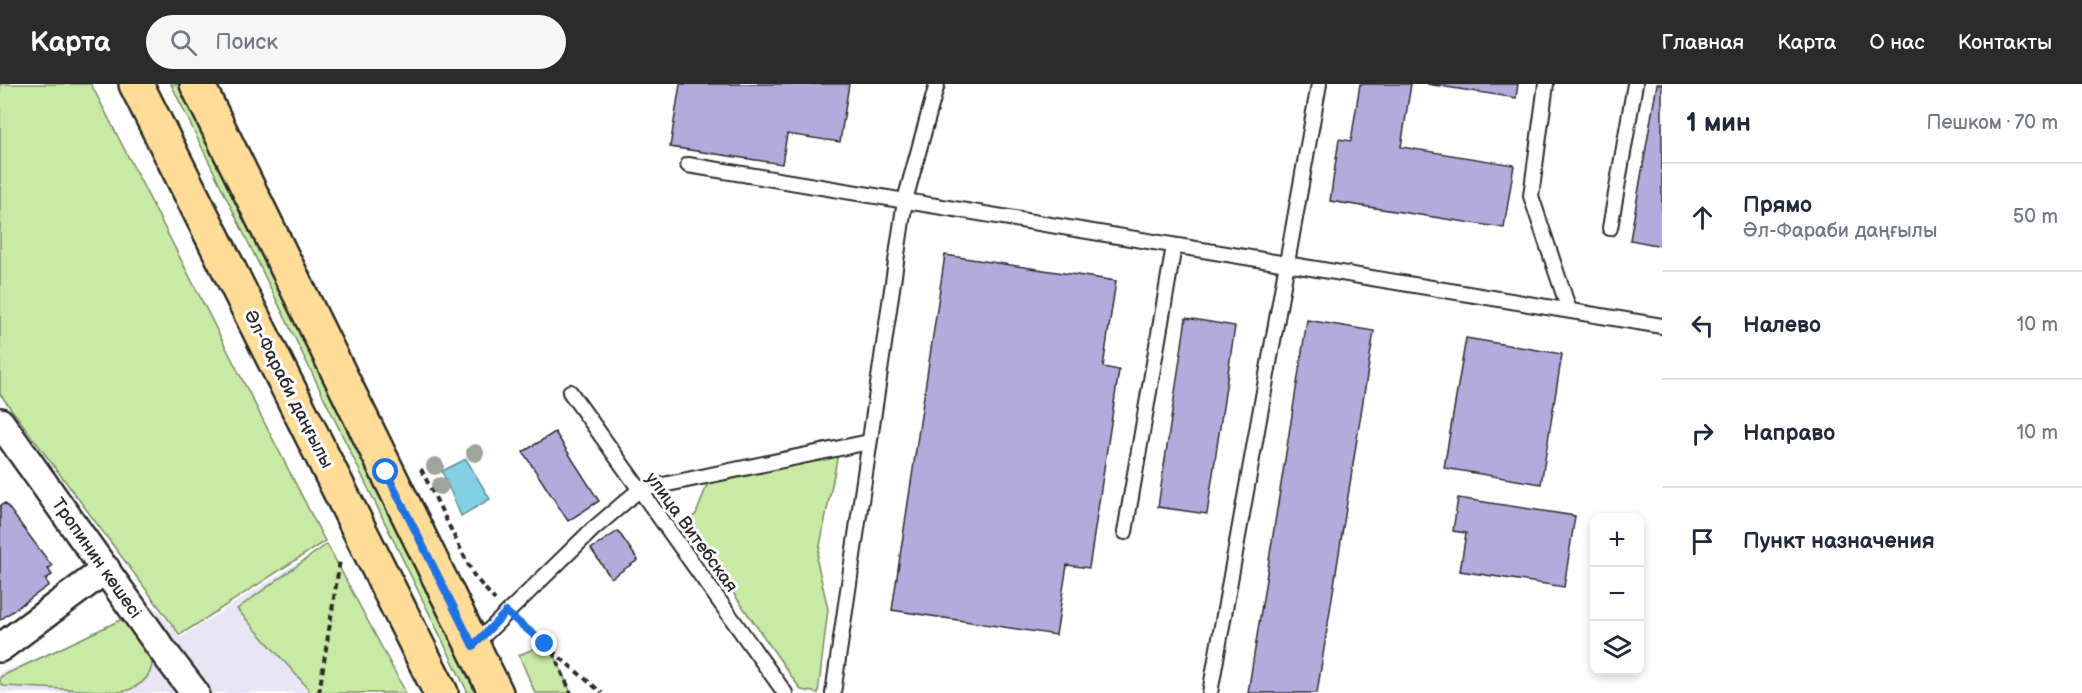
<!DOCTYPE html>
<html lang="ru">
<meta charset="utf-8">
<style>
:root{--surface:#fff;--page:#f6f6f7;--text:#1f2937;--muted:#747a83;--line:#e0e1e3;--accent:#2b2b2b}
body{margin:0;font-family:"Balsamiq Sans",sans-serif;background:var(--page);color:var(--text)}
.controls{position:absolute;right:18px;bottom:18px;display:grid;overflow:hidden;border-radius:12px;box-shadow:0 3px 9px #0003}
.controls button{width:54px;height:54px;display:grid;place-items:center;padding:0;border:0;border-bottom:2px solid var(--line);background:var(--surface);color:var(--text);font:30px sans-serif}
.stop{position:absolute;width:18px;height:18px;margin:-14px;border:4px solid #1a73e8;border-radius:50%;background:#fff}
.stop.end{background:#1a73e8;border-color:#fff;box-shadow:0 2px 6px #0008}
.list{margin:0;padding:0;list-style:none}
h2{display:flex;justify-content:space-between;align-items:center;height:78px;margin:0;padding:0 24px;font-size:26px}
h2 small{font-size:20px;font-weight:400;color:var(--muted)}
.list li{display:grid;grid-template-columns:39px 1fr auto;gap:18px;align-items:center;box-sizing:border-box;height:108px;padding:0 24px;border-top:2px solid var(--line)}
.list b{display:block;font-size:22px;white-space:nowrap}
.list p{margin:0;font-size:20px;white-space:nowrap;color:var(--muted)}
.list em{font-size:20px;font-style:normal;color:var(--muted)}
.icon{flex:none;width:33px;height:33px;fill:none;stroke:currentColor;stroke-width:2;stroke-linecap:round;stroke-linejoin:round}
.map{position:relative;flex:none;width:1662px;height:609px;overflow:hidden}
header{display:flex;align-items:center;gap:36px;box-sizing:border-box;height:84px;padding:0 30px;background:var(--accent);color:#fff}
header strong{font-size:28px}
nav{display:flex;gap:33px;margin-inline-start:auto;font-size:21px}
.search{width:420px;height:54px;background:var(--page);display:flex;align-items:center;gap:15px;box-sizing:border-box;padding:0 21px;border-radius:33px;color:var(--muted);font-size:22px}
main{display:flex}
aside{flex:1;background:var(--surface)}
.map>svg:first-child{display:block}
</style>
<header>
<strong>Карта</strong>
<div class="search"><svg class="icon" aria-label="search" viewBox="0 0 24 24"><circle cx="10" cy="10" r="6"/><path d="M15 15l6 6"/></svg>Поиск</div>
<nav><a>Главная</a><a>Карта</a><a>О нас</a><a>Контакты</a></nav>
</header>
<main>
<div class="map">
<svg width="1662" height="609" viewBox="0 0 1662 609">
<rect width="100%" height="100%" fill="#fff"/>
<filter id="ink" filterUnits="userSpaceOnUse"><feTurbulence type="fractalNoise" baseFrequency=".0167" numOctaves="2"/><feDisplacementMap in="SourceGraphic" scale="12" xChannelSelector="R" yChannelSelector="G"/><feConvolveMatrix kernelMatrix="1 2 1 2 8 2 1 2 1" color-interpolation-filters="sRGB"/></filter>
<g filter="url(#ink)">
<polygon fill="#e8e6f4" points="327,460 406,609 0,609 0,589 157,525 181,553"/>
<g fill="#c7eaa4" stroke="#798a68" stroke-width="1.5">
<polygon points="0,0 91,0 325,457 180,551 0,310"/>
<polygon points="171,0 182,0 484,609 468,609"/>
<polygon points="839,365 817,477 828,525 818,609 801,606 685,440 696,430 711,391"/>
<polygon points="327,460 406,609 306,609 309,605 237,525"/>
<path d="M131,531C137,541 151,560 152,570C155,592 140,603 122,608L3,602L0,599V593Z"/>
<polygon points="545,560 553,567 571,609 535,609 519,571"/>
</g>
<polygon fill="#83d1e2" stroke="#608f99" stroke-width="1.5" points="466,375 490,415 461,432 442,387"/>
<g fill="#b2abdc" stroke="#2b2b2b" stroke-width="1.5">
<polygon points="680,0 849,0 840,58 787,50 782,80 670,63"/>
<polygon points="1360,0 1411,0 1401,63 1514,81 1504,144 1330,117 1339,55 1351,57"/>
<polygon points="1427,0 1518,0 1516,14"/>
<polygon points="1657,0 1662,0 1662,162 1630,156"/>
<polygon points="945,171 1116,197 1103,283 1119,286 1089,484 1067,481 1056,551 892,526"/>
<polygon points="1186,234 1235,242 1207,430 1158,423"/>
<polygon points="1307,236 1374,247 1317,609 1248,609"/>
<polygon points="1466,254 1562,270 1541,400 1444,384"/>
<polygon points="555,348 599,417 568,437 523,368"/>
<polygon points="1458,414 1575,432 1564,503 1460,487 1466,449 1453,447"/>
<polygon points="5,419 52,482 48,485 52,491 45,495 49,501 0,536 0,422"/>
<polygon points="618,447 638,476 611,494 591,465"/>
</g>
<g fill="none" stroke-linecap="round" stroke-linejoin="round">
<defs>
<g id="lane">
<polyline points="1546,0 1531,112 1569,226"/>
<polyline points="688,81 1662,242"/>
<polyline points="1610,144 1635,0"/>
<polyline points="570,308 785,609"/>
<polyline points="1125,448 1174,162"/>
<polyline points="473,562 592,446 639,406 869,358"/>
<polyline points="833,609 905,116 937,0"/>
<polyline points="1210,609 1319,0"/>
</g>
<g id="street">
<polyline points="0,338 163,567 195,609"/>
<polyline points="0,564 106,485"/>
</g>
<g id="primary">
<polyline points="136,0 441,609"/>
<polyline points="197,0 496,609"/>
</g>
</defs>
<use href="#lane" stroke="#2b2b2b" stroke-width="18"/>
<use href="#street" stroke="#2b2b2b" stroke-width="32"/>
<use href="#primary" stroke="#2b2b2b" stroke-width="38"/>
<g stroke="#2b2b2b" stroke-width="4" stroke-dasharray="6 4.5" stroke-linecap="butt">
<polyline points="421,385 474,492 495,516"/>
<polyline points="520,540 602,609"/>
<polyline points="553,568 571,609"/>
<polyline points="319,609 340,476"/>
</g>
<use href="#lane" stroke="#fff" stroke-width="14"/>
<use href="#street" stroke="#fff" stroke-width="27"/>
<use href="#primary" stroke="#ffdd96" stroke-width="33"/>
</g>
<g fill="#a0a59b">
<circle cx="475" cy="369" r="9"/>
<circle cx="435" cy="382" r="9"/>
<circle cx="440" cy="402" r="9"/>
</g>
</g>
<g fill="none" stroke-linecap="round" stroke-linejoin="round" filter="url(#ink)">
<polyline stroke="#1a73e8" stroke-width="8" points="386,388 473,562 506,528 545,560"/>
</g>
<g text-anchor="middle" stroke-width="6" stroke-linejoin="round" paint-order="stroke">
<g font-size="18" fill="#2b2b2b" stroke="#fff">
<text transform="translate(289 305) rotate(63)" y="6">Әл-Фараби даңғылы</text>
<text transform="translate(692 448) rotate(54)" y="6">улица Витебская</text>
<text transform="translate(97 474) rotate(55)" y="6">Тропинин көшесі</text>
</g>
</g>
</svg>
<div class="controls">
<button>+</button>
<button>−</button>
<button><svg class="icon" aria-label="layers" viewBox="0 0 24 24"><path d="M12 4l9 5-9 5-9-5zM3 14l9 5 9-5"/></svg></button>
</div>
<div class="stop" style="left:386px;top:388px"></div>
<div class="stop end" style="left:545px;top:560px"></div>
</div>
<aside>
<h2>1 мин<small>Пешком · 70 m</small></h2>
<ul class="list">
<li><svg class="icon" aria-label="ahead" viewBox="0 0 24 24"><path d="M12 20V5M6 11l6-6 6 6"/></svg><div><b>Прямо</b><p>Әл-Фараби даңғылы</p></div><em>50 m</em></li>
<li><svg class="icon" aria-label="left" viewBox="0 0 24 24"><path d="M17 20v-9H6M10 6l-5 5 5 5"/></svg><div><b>Налево</b></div><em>10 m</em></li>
<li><svg class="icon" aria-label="right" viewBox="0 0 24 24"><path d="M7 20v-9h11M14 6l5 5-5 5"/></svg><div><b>Направо</b></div><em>10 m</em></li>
<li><svg class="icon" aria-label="arrive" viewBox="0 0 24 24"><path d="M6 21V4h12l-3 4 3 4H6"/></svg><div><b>Пункт назначения</b></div></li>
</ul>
</aside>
</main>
